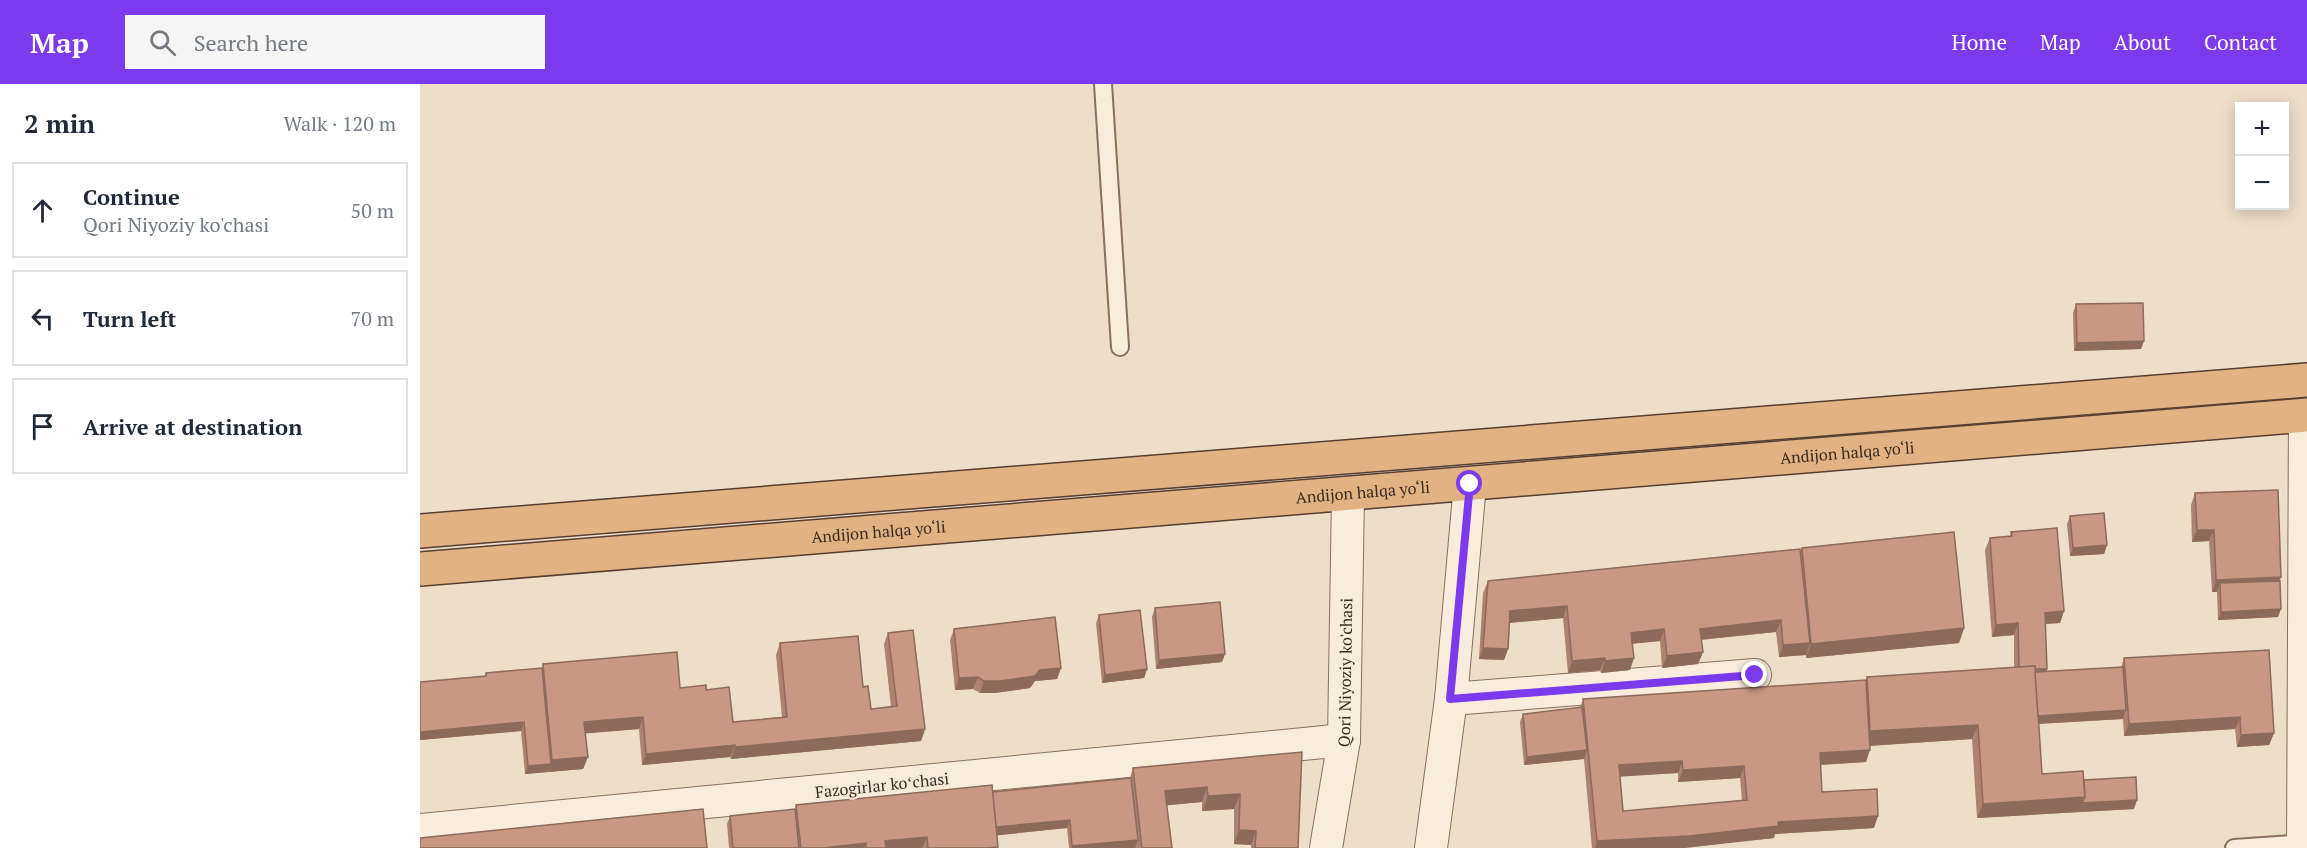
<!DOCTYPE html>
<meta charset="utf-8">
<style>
:root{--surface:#fff;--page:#f6f6f7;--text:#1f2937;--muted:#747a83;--line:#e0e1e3;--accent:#7c3aed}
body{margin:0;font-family:"PT Serif",serif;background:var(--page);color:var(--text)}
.controls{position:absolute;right:18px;top:18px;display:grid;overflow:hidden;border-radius:0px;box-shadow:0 3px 15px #0003}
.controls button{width:54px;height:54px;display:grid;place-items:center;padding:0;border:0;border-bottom:2px solid var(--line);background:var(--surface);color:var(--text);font:30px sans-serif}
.stop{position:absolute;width:18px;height:18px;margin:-14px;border:4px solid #7c3aed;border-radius:50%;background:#fff}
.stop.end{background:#7c3aed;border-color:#fff;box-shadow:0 2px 6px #0008}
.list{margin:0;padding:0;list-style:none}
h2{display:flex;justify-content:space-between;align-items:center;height:78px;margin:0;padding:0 24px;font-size:26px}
h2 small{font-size:20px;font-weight:400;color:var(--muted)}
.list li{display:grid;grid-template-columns:39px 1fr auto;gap:18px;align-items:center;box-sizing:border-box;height:96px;margin:0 12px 12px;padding:0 12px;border:2px solid var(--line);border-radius:0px}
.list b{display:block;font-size:22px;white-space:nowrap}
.list p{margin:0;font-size:20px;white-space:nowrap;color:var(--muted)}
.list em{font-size:20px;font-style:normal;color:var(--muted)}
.icon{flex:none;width:33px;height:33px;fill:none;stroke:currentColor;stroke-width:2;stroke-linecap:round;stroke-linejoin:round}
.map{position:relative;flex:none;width:1887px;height:764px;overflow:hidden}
header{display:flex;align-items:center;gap:36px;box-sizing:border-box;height:84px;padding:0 30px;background:var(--accent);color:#fff}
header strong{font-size:28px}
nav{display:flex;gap:33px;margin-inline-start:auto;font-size:21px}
.search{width:420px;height:54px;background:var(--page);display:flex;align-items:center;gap:15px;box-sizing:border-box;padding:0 21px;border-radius:0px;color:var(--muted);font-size:22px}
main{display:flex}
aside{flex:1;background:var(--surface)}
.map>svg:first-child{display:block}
</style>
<header>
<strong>Map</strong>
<div class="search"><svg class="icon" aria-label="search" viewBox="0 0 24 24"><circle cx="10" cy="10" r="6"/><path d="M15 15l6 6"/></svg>Search here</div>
<nav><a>Home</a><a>Map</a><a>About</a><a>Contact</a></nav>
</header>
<main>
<aside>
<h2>2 min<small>Walk · 120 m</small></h2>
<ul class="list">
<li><svg class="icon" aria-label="ahead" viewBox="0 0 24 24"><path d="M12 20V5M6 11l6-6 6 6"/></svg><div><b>Continue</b><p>Qori Niyoziy ko'chasi</p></div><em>50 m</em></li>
<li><svg class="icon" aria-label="left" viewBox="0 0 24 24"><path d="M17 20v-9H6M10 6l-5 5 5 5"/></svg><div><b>Turn left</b></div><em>70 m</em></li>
<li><svg class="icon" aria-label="arrive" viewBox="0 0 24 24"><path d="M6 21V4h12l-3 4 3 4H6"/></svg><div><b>Arrive at destination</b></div></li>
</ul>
</aside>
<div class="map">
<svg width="1887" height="764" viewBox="0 0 1887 764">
<rect width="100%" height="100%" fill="#eddeca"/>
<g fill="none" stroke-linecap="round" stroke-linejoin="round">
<defs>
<g id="service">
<polyline points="683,0 700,263"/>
<polyline points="1814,764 1887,759"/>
</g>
<g id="minor">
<polyline points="1031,615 1335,591"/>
<polyline points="0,746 924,656"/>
<path id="s1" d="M906,764L924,656L928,410"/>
<polyline points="1011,764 1031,615 1050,400"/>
<polyline points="1883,764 1885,331"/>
</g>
<g id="trunk">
<polyline points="0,447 1887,296"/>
<path id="s2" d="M0,485L1887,331"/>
</g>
</defs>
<use href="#service" stroke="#89705f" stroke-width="20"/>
<use href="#minor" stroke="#89705f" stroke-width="34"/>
<use href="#trunk" stroke="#573f32" stroke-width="36"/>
<use href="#service" stroke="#f8eddd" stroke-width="16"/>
<use href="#minor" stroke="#f8eddd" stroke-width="32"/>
<use href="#trunk" stroke="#e2b282" stroke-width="33"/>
</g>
<g fill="#ad8270" fill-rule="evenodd">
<polygon points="1656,220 1721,265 1654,267 1653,229"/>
<polygon points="1775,409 1860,497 1858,533 1798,536 1797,508 1792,508 1789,457 1772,458 1771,421"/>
<polygon points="1650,432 1687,461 1684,470 1650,472 1647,440"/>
<path d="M1591,448L1644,527L1640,539L1626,540V588L1701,583L1704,574L1854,649L1849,661L1817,663L1815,645L1704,652L1703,635L1619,640L1622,690L1664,696L1714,725L1557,734L1552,655L1450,662L1446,678L1401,681L1402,708L1454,744L1355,750L1354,754L1256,764H1172L1164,675L1104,681L1100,638L1103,630L1160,624L1163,615L1446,596L1447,593L1594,584V551L1572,553L1565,466L1570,454L1590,452ZM1258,689V698L1320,694L1322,717L1203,727L1200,692Z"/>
<polygon points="1382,464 1544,544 1539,559 1386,574 1386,571 1359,573 1356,548 1281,556 1283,568 1278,580 1242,584 1240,557 1212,560 1210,586 1181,589 1180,586 1148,589 1143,534 1090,539 1088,565 1084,576 1059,575 1063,509 1068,497 1380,467"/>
<polygon points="735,524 805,570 802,578 736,585 732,533"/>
<polygon points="679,531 727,585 724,594 682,599 676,539"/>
<polygon points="534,545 641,584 637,595 615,597 610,604 575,609 560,609 553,605 535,606 530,556"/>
<polygon points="468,549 505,645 501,657 311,675 310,673 222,681 219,645 165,649 168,673 163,685 105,690 101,647 0,656 0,598 65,592 66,589 122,584 123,580 260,604 286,606 313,638 362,633 356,571 360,559 443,603 451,625 471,623 464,560"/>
<polygon points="882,668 878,764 831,764 831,761 814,760 814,725 782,727 782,718 747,721 752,764 649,764 647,744 577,751 578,764 309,764 307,740 310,732 375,725 376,721 572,708 710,694 713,684"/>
</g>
<g fill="#8d6a5b">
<polygon points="1724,257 1721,265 1654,267 1657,259"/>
<polygon points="1777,446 1794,446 1789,457 1772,458"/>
<polygon points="1687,461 1684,470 1650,472 1653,464"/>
<polygon points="1861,493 1857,505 1800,499 1797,508 1792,508 1796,496"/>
<polygon points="1147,522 1143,534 1086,539 1090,527"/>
<polygon points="1861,525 1858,533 1798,536 1801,528"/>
<polygon points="1644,527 1640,539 1621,540 1625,529"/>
<polygon points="1361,536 1356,548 1276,556 1280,545"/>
<polygon points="1598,539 1594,551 1572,553 1576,541"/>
<polygon points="1544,544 1539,559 1386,574 1391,560"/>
<polygon points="1244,545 1240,557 1207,560 1211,549"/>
<polygon points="1390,559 1386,571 1359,573 1363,561"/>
<polygon points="1063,564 1088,565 1084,576 1059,575"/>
<polygon points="1283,568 1278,580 1242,584 1247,572"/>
<polygon points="805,570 802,578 736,585 739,576"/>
<polygon points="1185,574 1180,586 1148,589 1152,577"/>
<polygon points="1214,574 1210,586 1181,589 1185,577"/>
<polygon points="641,584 637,595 615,597 610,604 575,609 560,609 564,597 620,586"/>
<polygon points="727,585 724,594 682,599 685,591"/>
<polygon points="1627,585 1623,596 1599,586"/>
<polygon points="558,593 553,605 535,606 539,594"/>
<polygon points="1706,626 1703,635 1612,640 1615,632"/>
<polygon points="223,633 219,645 160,650 164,638"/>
<polygon points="1820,633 1815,645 1704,652 1709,640"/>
<polygon points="104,638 101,647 0,656 0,648"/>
<polygon points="1558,641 1552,655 1445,662 1450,647"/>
<polygon points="505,645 501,657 311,675 315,663"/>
<polygon points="1854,649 1849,661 1817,663 1821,651"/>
<polygon points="315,661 310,673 222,681 226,670"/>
<polygon points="1167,666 1164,675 1104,681 1107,673"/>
<polygon points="1450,666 1446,678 1396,681 1400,669"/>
<polygon points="168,673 163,685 128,688 132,676"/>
<polygon points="1262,677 1258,689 1195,693 1199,681"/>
<polygon points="131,680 128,688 105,690 108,682"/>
<polygon points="1324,682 1320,694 1258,698 1263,686"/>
<polygon points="787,703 782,718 740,722 745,707"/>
<polygon points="820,710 814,725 782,727 788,712"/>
<polygon points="1665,713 1659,728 1557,734 1563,720"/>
<polygon points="1717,716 1714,725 1659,728 1662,719"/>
<polygon points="1458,732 1454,744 1355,750 1354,754 1265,764 1175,764 1177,757 1358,738"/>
<polygon points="650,736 647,744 571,752 574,743"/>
<polygon points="819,746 836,747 831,761 814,760"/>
<polygon points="507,753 502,764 462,764 465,757"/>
<polygon points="718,756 715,764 652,764 652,762"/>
<polygon points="446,759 444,764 403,764 403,763"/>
</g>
<g fill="#c99782" stroke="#8d6a5b" stroke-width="1.5" fill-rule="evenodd">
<polygon points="1723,219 1724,257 1657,259 1656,220"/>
<polygon points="1858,406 1861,493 1796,496 1794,446 1777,446 1775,409"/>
<polygon points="1684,429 1687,461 1653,464 1650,432"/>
<polygon points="1637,444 1644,527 1625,529 1627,585 1615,585 1615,582 1599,583 1598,539 1576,541 1570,454 1592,452 1591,448"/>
<polygon points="1534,448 1544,544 1391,560 1382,464"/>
<polygon points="1380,465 1390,559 1363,561 1361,536 1280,545 1283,568 1247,572 1244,545 1211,549 1214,574 1185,577 1185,574 1152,577 1147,522 1090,527 1088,565 1063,564 1068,497"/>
<polygon points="1860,497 1861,525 1801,528 1800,499"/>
<polygon points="800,518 805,570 739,576 735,524"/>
<polygon points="720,526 727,585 685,591 679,531"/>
<polygon points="635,533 641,584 620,586 615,592 580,597 564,597 558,593 539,594 534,545"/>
<polygon points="493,546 505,645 315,663 315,661 226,670 223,633 164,638 168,673 132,676 123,580 257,568 260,604 286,601 286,606 309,603 313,638 367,633 360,559 438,552 443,603 448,602 451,625 477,622 468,549"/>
<polygon points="1849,566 1854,649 1821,651 1820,633 1709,640 1704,574"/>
<polygon points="1615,582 1622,690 1663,687 1665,713 1563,720 1558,641 1450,647 1447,593"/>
<polygon points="1703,583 1706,626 1618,632 1615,588"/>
<polygon points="122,584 131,680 108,682 104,638 0,648 0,598 66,592 66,589"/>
<path d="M1446,596L1450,666L1400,669L1402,708L1457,705L1458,732L1358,738V742L1269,752L1177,757L1163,615ZM1262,677L1263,686L1324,682L1327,716L1203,727L1199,681Z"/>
<polygon points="1162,623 1167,666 1107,673 1103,630"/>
<polygon points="882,668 878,764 835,764 836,747 819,746 820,710 788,712 787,703 745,707 752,764 722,764 713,684"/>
<polygon points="1716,693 1717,716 1662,719 1665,713 1664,696"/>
<polygon points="711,694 718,756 652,762 650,736 576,743 572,708"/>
<polygon points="572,701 578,763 566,764 508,764 507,753 465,757 466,764 446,764 446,759 403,764 381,764 376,721"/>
<polygon points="283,725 287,764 0,764 0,754"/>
<polygon points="375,725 379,764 313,764 310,732"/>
</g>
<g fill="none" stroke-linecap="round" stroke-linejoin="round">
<polyline stroke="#7c3aed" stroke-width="8" points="1050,400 1030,615 1335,591"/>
</g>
<g text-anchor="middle" stroke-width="4.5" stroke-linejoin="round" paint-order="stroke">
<g font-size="16" fill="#3a2b21" stroke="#f5ead9">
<text dy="6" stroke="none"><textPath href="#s2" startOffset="1432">Andijon halqa yo‘li</textPath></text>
<text dy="6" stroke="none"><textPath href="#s2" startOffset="946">Andijon halqa yo‘li</textPath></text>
<text dy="6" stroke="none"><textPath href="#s2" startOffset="460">Andijon halqa yo‘li</textPath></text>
<text dy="6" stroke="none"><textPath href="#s1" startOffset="177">Qori Niyoziy ko'chasi</textPath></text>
<text transform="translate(462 701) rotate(-6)" y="6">Fazogirlar koʻchasi</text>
</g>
</g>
</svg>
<div class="controls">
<button>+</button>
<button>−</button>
</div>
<div class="stop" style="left:1050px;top:400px"></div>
<div class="stop end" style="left:1335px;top:591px"></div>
</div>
</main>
